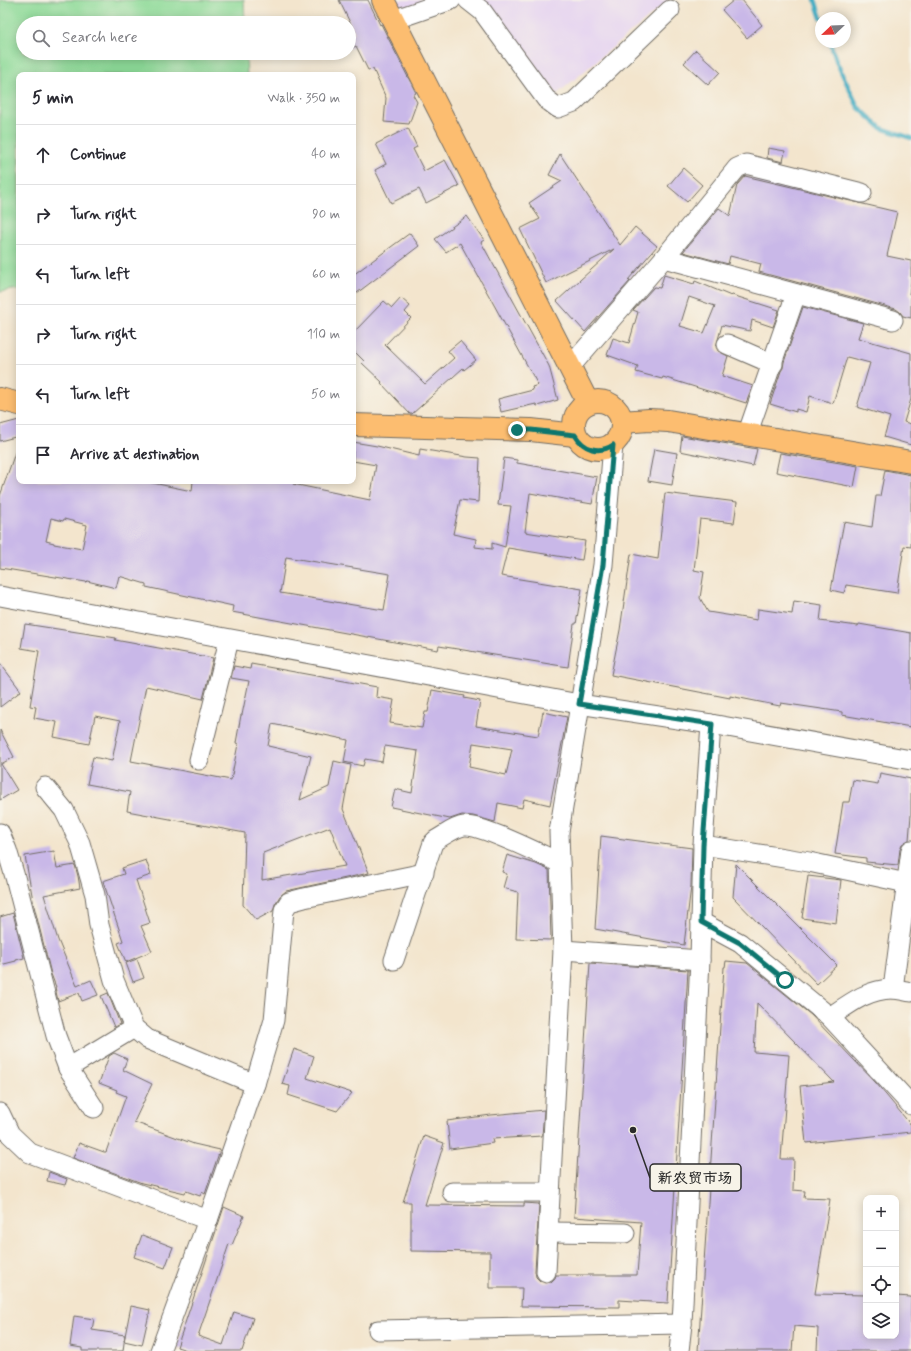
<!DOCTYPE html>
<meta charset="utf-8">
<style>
:root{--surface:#fff;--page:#f7f7f7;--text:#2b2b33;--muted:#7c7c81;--line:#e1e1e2}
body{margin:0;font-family:Mynerve,"LXGW WenKai TC",sans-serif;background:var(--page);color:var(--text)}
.controls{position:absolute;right:12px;bottom:12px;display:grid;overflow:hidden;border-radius:8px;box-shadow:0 2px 10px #0003}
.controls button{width:36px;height:36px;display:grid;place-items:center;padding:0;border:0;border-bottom:1px solid var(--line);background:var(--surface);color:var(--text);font:20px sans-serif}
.compass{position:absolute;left:815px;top:12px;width:36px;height:36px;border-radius:50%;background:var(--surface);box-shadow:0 2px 10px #0003;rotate:247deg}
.stop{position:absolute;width:12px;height:12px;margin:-9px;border:3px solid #0f766e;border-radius:50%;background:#fff}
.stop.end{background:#0f766e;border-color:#fff;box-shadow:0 1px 4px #0008}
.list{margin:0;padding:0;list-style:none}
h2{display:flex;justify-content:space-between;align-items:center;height:52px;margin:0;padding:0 16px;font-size:17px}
h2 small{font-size:13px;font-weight:400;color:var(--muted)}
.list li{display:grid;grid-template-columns:26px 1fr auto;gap:12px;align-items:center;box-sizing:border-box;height:60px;padding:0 16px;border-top:1px solid var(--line)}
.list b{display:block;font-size:15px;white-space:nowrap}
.list em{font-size:13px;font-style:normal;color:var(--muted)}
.icon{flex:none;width:22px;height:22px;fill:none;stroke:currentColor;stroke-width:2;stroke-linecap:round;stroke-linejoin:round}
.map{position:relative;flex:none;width:911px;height:1351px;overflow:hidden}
.search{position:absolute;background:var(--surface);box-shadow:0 2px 10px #0003;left:16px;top:16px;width:340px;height:44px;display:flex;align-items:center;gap:10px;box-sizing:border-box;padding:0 14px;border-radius:22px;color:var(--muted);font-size:15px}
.panel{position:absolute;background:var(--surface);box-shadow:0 2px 10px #0003;left:16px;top:72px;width:340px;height:412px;border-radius:8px}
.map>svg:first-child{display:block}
</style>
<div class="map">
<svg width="911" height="1351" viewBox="0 0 911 1351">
<rect width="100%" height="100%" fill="#f7f3e8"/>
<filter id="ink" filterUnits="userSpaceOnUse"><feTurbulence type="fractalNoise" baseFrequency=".025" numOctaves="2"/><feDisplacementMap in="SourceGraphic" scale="8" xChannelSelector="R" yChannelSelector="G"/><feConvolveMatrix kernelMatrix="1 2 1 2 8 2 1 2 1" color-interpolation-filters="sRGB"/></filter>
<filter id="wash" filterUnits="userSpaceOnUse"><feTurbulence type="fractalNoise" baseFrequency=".012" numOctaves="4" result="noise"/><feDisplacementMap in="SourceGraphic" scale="16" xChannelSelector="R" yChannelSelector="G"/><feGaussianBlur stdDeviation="0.9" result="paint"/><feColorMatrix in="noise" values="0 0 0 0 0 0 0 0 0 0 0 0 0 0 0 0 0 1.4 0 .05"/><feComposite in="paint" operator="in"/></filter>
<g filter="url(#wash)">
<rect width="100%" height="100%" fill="#f3e5cd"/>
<g fill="#e5d3f1">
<polygon points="393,0 429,0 398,10"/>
<polygon points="482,0 669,0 557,94"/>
</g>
<polygon fill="#8dda98" stroke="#5c8262" points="0,0 244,0 245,23 23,23 23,53 246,53 247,75 19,75 19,289 0,292"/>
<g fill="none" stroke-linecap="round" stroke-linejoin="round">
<g stroke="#44adc3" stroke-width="4.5">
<polyline points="815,0 821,18"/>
<polyline points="830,42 837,63 858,107 881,128 911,138"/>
</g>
</g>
<g id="blocks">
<g fill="#c9b8e8" fill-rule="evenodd">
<polygon points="339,0 368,0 380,25 381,24 416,93 413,95 417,102 409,124 384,122 386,98 373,69 368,70 356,46 349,49 349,36 355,33"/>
<polygon points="734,0 742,0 762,25 747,38 722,10"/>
<polygon points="696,50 720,72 708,85 684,63"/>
<polygon points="408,128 417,147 413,149 424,171 445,160 459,186 426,203 419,189 391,203 375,170 386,164 376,144"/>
<polygon points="768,148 785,151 783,162 767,158"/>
<polygon points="560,154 620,245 635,227 657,246 628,280 630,281 585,332 557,301 614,249 546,283 520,229 540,219 529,203 562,181 549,175"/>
<polygon points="683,168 702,185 687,202 668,186"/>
<polygon points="745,176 897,212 887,256 911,261 911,282 909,294 911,295 911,318 903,316 900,312 896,309 759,272 761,264 730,256 728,264 683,252 719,208 730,216 737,185"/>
<polygon points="467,216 484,240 481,242 549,366 558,400 537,406 536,404 501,412 498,399 533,390 532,387 538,385 460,243 446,252 435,239"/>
<polygon points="410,233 419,246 353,296 353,275"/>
<path d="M664,275L694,284L695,281L731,296L732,295L779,310L773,327L752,320L750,331L722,325L716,347L718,351L728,356L722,376L753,386L746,403L663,377L662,379L636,372L638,366L607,355L613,338L629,343L638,312L633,310L654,287L660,288ZM689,297L715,306L704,333L680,326Z"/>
<polygon points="401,298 410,306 405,312 411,318 385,345 425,384 454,358 448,351 460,341 476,360 464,370 463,368 412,414 410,414 381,383 382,382 362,363 364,361 353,350 353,333 384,301 392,308"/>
<polygon points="803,307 863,323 858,338 911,353 911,399 904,422 911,424 911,445 884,437 890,417 857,407 870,363 847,357 833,403 810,396 806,412 796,409 796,412 770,404 781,371 783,368 784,362"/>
<polygon points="19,420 19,436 0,441 0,425"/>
<polygon points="682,436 757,449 753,466 680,451"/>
<path d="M353,442L377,446L419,456L420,449L467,457L480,458L478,502L460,500L453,534L476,539L475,547L492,549V543L505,547L511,506L498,505L504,458L517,460V463L597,477L592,504L530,493L525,532L585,541L582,560L508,548L501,576L582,589L576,624H574L568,667L439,646L438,650L232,612L233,606L146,587V584L119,576L116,588L87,581L86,582L0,568V496L17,447H19V481H143L192,491L193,481H294L293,484L370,500L376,465L353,461ZM51,518L63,521L64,519L87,525L82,549L54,544V543L46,541ZM286,557L390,574L384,610L280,593Z"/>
<polygon points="654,449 677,453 672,485 648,481"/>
<polygon points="780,453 858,466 854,487 776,472"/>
<polygon points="885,470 911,475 911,547 904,546 897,593 846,585 844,593 831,590 844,522 872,527 876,496 880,496"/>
<polygon points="665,493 737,502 734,523 700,519 694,570 704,572 700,598 708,612 757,620 758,609 792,614 794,601 822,605 820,621 858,626 859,624 911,633 911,727 842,715 842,712 781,703 780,706 730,696 730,698 611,675 620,630 631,554 658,559"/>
<path d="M25,624L116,638L115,640L213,658L203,699L146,686L131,761L231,780L238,744L236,743L241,715H242L249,681L231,678L234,666L250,669L251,664L377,687L376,697L394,700L390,723L422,728L425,712H428L432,690L465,696L464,698L480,701L476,726L538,736L543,712L567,717L550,805L524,799L522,808L498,803L495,822L473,816L462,815L450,819L391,807L395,789L412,793L418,751L385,746L382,762L365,759L363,766L344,762L348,740L272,724L268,746L311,756L300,800L329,787L334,761L351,765L343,809L369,873L286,891L280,896L275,904L273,911L256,920L243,905L245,833L127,811L130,792L87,784L93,757L112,761L120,721L95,716L89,744L54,737L57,722L34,718L36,707L30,706L39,651L21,648ZM473,743L512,749L506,775L469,767ZM330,827L345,866L262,880L263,853Z"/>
<polygon points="0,663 21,691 0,707"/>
<polygon points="0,730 14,757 1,764 17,790 0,800"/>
<polygon points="880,773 911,779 911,815 909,840 902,844 900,849 898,865 866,862 866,858 835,854 843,802 849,802 853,780 878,784"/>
<polygon points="601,836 692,848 691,886 684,945 595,929"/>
<polygon points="54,851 57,868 75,865 78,876 80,888 44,895 58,940 77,986 91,980 98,995 82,1001 79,993 58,1001 55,987 56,987 51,974 34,906 25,856"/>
<polygon points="507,855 536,864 549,870 551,940 516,939 518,892 503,888 507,874 502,872"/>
<polygon points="146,860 151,875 136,880 150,923 141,926 152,951 126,962 118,943 123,941 103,881 124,874 122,868"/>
<polygon points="736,864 837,965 817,984 733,897"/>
<polygon points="808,876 841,880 836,923 802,918"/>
<polygon points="13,913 24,958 16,960 16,961 0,965 0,917"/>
<polygon points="137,959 144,978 133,982 126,963"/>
<polygon points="726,961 747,963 811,1015 876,1083 911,1125 911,1132 806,1143 800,1086 834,1082 757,1003 754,1052 789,1055 781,1159 794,1159 793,1190 805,1191 804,1198 830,1199 815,1294 866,1295 866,1336 896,1336 896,1296 911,1297 911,1351 817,1351 818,1328 794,1326 792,1351 698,1351 724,967 725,967"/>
<polygon points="590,963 688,970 668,1303 619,1300 619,1307 521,1306 522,1288 490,1288 490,1252 411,1251 411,1202 403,1202 424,1136 444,1143 425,1205 524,1206 524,1203 539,1204 535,1271 536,1277 540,1281 545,1283 551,1282 555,1278 556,1275 637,1275 641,1222 574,1217"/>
<polygon points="108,993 120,1024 114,1027 101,996"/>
<polygon points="294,1049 314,1056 307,1078 352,1093 337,1111 288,1095 290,1086 282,1084"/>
<polygon points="114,1053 127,1059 123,1070 152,1084 134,1122 194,1144 220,1150 205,1194 202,1192 200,1196 186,1191 185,1193 142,1183 73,1158 79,1143 104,1152 106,1152 126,1096 116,1092 117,1090 99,1083 109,1056"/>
<polygon points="544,1110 542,1136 492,1139 493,1143 450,1149 447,1121 491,1115"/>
<polygon points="49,1172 67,1179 65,1185 47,1181"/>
<polygon points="224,1207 244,1216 232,1245 229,1244 198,1336 223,1345 234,1312 253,1318 242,1351 190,1351 177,1347"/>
<polygon points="142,1235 173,1247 165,1268 134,1257"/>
<polygon points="131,1306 150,1310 142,1345 124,1341"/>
<polygon points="74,1316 94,1319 92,1330 125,1335 123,1351 82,1351 82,1348 70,1346"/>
</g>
</g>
</g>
<g filter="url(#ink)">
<use href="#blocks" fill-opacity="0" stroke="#716c64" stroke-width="1"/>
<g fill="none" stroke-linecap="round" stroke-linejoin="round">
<defs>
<g id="minor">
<polyline points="468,0 482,11 546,99 558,108 574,102 670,10"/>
<polyline points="393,20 451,0"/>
<polyline points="664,258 893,320"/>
<polyline points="727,344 773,364"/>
<polyline points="570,367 664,258 737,168 746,164 862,193"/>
<polyline points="747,435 796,294"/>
<polyline points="0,596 579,704 711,724 911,760"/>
<polyline points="199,760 229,640"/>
<polyline points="45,787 64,810 80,843 95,895 99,925 114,980 134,1028 147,1039 255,1084"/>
<polyline points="0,833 7,850 15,877 56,1036 68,1068 94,1108"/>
<polyline points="703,845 809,862 911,884"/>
<polyline points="701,922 740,943 830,1017 911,1105"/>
<polyline points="563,950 700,960"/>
<path d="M394,960L433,843L436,840C445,835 455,827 464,826C481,824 542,855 560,863"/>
<polyline points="893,989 911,850"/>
<path d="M830,1017C849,1004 868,989 892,989C898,989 905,991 911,992"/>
<polyline points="68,1068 134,1028"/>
<polyline points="0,1113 10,1134 30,1153 208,1220"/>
<polyline points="452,1192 550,1192"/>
<polyline points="548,1232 625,1233"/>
<polyline points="546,1272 563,950 559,832 603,565 613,445"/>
<polyline points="378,1330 682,1324"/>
<polyline points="160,1351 208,1220 255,1084 274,1020 284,910 289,902 304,898 424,873"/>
<polyline points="679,1351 682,1324 700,960 703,845 711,724"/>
</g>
<g id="major">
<polyline points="383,0 588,403"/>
<polyline points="0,399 19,404"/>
<circle cx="598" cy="425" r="24"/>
<polyline points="622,422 649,420 668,421 911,462"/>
<polyline points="353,425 531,430 575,435"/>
</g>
</defs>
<use href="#minor" stroke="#716c64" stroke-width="21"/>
<use href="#major" stroke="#716c64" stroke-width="24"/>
<use href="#minor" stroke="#fff" stroke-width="19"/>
<use href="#major" stroke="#fcbd6f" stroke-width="22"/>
</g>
</g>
<g fill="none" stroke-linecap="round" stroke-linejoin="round" filter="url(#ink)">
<path stroke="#0f766e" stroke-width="5" d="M517,430H531L575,435C584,450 599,454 613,445L603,565L579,704L712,724L703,845L701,922L740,943L785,980"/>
</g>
<path fill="none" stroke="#2b2b2b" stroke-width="1.5" d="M633 1130L650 1178"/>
<circle fill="#2b2b2b" stroke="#f7f3e8" stroke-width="1.5" cx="633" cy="1130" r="4"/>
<rect fill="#f7f3e8" stroke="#2b2b2b" stroke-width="1.5" x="650" y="1164" width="91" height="27" rx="4"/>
<g font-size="15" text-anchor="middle" font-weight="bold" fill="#2b2b2b">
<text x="695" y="1183">新农贸市场</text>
</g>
</svg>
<div class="controls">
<button>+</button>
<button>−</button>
<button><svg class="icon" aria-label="locate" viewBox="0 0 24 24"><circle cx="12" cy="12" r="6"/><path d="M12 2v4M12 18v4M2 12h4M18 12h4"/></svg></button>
<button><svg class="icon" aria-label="layers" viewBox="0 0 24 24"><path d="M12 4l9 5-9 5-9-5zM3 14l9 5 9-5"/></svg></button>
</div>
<svg class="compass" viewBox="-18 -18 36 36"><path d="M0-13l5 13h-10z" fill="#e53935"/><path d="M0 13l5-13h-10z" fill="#7c7c81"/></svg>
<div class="stop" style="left:785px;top:980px"></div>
<div class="stop end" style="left:517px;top:430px"></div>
<div class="search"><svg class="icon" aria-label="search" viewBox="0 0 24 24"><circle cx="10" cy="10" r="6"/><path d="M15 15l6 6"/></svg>Search here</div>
<section class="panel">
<h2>5 min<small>Walk · 350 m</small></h2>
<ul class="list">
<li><svg class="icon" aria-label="ahead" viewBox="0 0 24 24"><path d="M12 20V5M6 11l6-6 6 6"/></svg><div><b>Continue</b></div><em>40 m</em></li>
<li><svg class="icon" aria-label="right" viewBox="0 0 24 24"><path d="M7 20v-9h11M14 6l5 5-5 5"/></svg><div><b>Turn right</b></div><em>90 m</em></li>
<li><svg class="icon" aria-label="left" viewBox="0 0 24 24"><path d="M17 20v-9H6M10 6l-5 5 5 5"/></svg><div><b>Turn left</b></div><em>60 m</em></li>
<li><svg class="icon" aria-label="right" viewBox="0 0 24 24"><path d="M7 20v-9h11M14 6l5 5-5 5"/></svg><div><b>Turn right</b></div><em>110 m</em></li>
<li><svg class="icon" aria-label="left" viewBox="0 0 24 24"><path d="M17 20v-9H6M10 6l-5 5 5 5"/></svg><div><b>Turn left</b></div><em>50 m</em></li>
<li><svg class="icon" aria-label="arrive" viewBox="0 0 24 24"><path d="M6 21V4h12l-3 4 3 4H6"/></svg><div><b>Arrive at destination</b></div></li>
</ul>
</section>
</div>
